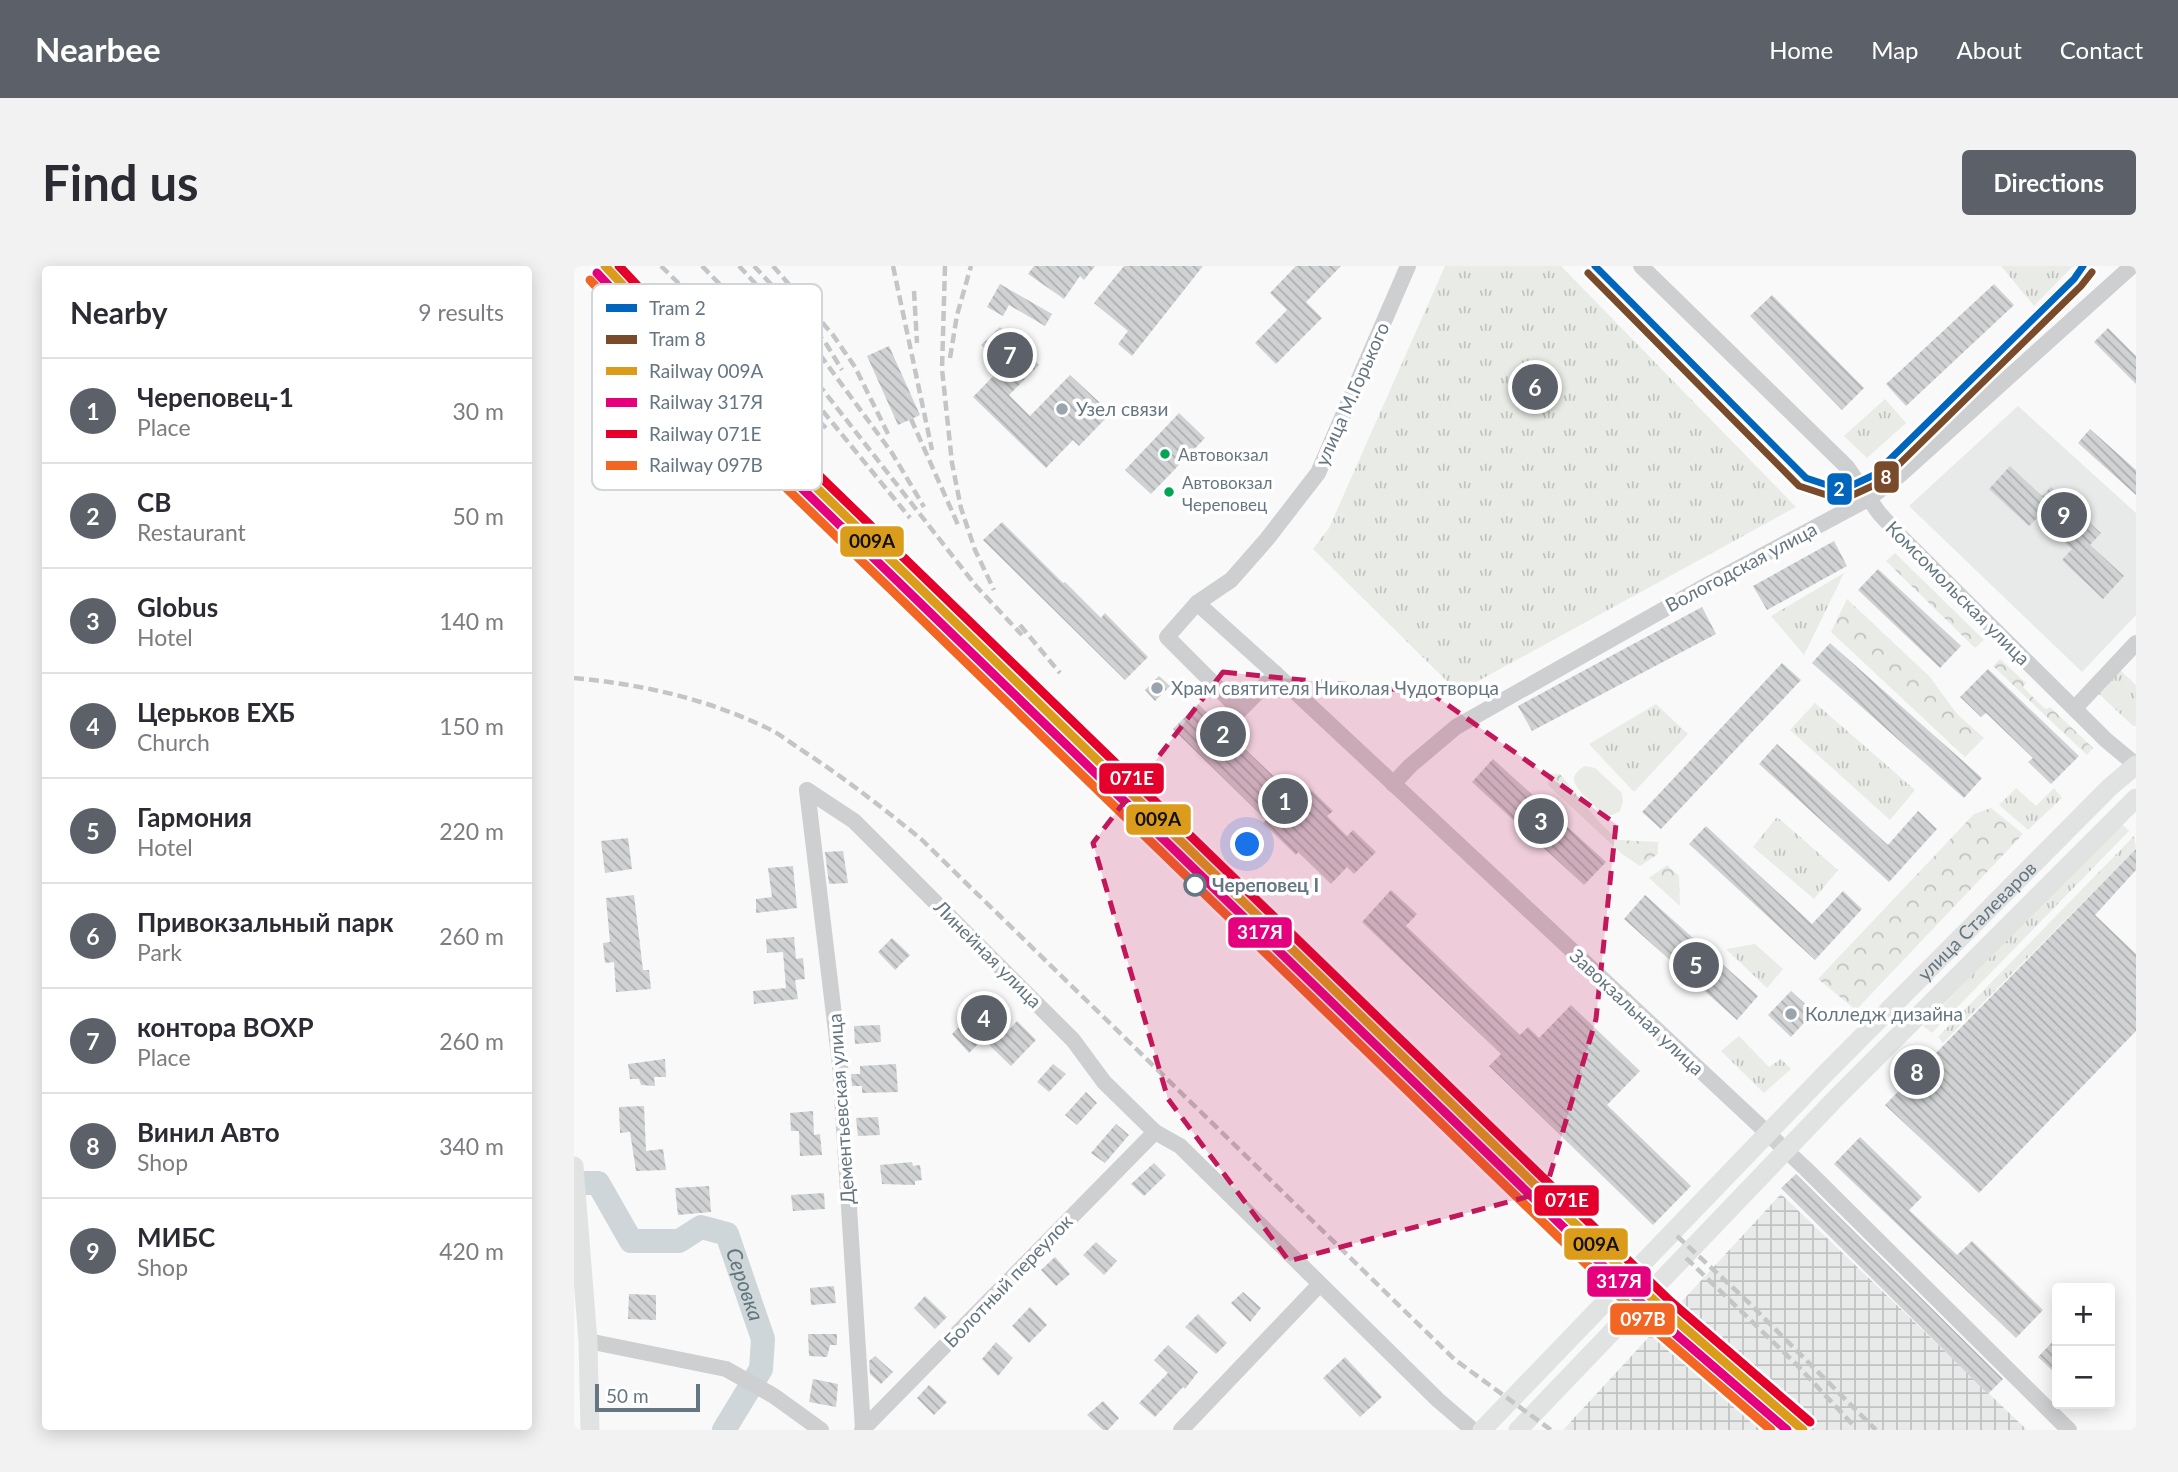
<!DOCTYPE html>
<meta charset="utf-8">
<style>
:root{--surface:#fff;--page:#f2f2f3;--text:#2b2b33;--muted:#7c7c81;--line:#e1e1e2;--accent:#5c6169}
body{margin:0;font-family:Lato,sans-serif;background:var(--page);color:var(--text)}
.controls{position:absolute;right:21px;bottom:21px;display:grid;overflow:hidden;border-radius:7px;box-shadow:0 4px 18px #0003}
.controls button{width:63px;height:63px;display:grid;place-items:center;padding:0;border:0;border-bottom:2px solid var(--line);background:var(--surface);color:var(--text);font:35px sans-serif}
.scale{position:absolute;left:21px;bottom:18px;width:105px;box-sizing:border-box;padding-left:7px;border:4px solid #657683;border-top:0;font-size:19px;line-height:24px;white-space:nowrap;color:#657683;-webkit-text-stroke:5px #fff;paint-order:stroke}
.you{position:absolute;left:674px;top:579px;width:24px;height:24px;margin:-18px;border:5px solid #fff;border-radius:50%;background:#1a73e8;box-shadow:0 0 0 10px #1a73e833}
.badge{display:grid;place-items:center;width:46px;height:46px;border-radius:50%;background:var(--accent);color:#fff;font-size:23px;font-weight:700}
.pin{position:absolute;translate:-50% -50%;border:4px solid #fff;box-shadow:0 2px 7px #0006}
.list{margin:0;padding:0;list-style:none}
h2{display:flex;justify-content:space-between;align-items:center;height:91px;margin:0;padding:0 28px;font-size:30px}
h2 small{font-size:23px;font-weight:400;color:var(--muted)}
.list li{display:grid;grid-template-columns:46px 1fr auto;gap:21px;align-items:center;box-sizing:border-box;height:105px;padding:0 28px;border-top:2px solid var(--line)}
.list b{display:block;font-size:26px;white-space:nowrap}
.list p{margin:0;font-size:23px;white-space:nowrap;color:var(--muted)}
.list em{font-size:23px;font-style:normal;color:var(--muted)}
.map{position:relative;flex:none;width:1562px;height:1164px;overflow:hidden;border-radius:7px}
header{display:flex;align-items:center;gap:42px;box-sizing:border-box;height:98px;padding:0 35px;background:var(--accent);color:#fff}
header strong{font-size:33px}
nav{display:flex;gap:38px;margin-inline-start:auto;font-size:24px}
.intro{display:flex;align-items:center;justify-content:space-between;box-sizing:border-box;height:168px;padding:0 42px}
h1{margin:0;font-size:49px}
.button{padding:18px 32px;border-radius:7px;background:var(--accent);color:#fff;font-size:24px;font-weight:700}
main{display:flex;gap:42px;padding:0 42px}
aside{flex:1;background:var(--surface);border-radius:7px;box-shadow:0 4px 18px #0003}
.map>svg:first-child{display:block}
</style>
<header>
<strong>Nearbee</strong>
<nav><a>Home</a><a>Map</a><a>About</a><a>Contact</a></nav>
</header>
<div class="intro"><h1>Find us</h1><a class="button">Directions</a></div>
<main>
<aside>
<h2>Nearby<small>9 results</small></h2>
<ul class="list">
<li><span class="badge">1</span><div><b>Череповец-1</b><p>Place</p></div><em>30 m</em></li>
<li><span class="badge">2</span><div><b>СВ</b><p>Restaurant</p></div><em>50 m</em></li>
<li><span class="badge">3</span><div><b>Globus</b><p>Hotel</p></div><em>140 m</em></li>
<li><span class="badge">4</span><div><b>Церьков ЕХБ</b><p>Church</p></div><em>150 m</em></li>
<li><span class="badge">5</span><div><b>Гармония</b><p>Hotel</p></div><em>220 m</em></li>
<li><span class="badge">6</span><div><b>Привокзальный парк</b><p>Park</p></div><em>260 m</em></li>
<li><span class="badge">7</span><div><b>контора ВОХР</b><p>Place</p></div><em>260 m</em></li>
<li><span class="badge">8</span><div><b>Винил Авто</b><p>Shop</p></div><em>340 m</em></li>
<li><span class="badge">9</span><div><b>МИБС</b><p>Shop</p></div><em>420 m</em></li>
</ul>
</aside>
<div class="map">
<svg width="1562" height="1164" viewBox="0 0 1562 1164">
<defs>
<pattern id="industrial-grid" width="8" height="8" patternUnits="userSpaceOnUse" patternTransform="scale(1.75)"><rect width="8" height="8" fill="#e8e9e9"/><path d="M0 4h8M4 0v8" fill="none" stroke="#c0c1c2"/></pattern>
<pattern id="grass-tufts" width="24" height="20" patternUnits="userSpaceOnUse" patternTransform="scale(1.75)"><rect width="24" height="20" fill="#e8ebe6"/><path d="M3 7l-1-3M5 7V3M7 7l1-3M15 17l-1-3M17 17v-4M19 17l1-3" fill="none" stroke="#c0c3c0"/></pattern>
<pattern id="forest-crowns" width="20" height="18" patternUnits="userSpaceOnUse" patternTransform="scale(1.75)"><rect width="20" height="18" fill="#e8ebe6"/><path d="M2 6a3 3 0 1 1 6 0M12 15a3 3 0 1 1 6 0" fill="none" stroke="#c0c3c0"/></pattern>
<pattern id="building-back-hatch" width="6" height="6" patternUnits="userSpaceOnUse" patternTransform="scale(1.75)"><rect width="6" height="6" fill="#d0d2d3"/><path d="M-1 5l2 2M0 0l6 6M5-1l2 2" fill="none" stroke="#acafb1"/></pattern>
</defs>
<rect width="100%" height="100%" fill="#f9f9f9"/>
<polygon fill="#e8e9e9" points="1444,140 1562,247 1562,349 1508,406 1335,240"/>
<polygon fill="url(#industrial-grid)" points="1207,928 1453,1164 989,1164"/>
<g fill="url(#grass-tufts)">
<polygon points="871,0 987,0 1222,241 884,426 739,283 755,262"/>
<polygon points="1427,0 1499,0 1460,40"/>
<polygon points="1311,133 1332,157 1293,192 1270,170"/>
<polygon points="1270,307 1230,389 1197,350"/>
<polygon points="1545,403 1562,419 1562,460 1559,460 1523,426"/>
<polygon points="1241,437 1341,524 1316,554 1216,464"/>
<polygon points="1082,438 1114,468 1060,526 1015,478"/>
<polygon points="1442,522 1462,540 1480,522 1488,532 1454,564 1425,539"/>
<polygon points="1203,551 1264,604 1240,633 1179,581"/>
<polygon points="1546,556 1555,565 1358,767 1349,760"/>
<polygon points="1560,570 1562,583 1369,777 1364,771"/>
<polygon points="1181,678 1209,703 1193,722 1152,683"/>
<polygon points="1165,770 1195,801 1207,793 1217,803 1190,827 1147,785"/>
</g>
<g fill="url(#forest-crowns)">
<polygon points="1321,287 1410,374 1401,382 1312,295"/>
<polygon points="1273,333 1356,411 1383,448 1410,472 1391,491 1257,366"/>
<polygon points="1426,393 1452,417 1449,421 1469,441 1472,443 1476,441 1519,482 1513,489 1419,400"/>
<polygon points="976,508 986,508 1026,557 1044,574 1084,576 1084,588 1066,600 1048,588 974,519"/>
<polygon points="1417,542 1449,568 1282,744 1244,713 1400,548"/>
<polygon points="1093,599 1105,610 1106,640 1075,612"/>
</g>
<path fill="#e8ebe6" d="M1011,500L1021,502L1048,527L1049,536L1046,545C1041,548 1036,551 1030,548C1025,546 1020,539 1017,536C1005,524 989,512 1011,500Z"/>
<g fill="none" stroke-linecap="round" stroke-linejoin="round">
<path stroke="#ced6d9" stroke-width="24" id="s1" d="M0,917H24L57,975H105L127,961L153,968L189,1073L187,1103L150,1164"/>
</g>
<g fill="url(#building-back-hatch)">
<polygon points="460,0 521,0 510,14 506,10 490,33 454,8"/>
<polygon points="550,0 629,0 558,90 544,78 554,65 520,37"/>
<polygon points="722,0 767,0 732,36 748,52 702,98 681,77 713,44 696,27"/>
<polygon points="426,18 478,48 471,60 435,39 429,50 413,41"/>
<polygon points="1420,18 1440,39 1332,140 1312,118"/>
<polygon points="1198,29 1290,122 1268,144 1176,50"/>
<polygon points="426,61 465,99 435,129 456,150 496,109 537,147 505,180 499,174 472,202 399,131 429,100 407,79"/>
<polygon points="1534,62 1562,90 1562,118 1520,76"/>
<polygon points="315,80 346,149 324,159 293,90"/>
<polygon points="605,147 631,172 577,228 551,204"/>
<polygon points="1516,163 1562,204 1562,229 1504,177"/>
<polygon points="1436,200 1468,230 1477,221 1527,267 1516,279 1550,310 1529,333 1488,294 1498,283 1463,252 1455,260 1415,223"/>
<polygon points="428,256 489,317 491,316 527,352 531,347 574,391 551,414 409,274"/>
<polygon points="1260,275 1273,300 1193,344 1179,320"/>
<polygon points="1304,303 1387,380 1366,402 1284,324"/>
<polygon points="1128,341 1142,368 958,465 944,440"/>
<polygon points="1256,377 1408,512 1390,532 1238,397"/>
<polygon points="1208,397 1227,414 1087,563 1068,546"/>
<polygon points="1414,403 1505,490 1477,518 1454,496 1459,492 1412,447 1407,451 1386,431"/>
<polygon points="585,410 596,420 581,435 571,424"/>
<polygon points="624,438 715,525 726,513 759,545 753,550 773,570 779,564 802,586 780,608 773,601 757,618 724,586 722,589 689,557 692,554 599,463"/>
<polygon points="1203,478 1314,579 1344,545 1363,563 1315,616 1185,498"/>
<polygon points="919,493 1032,596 1010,619 898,516"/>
<polygon points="1132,560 1238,658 1269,625 1288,643 1241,694 1115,578"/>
<polygon points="54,572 58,603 31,607 27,575"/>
<polygon points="1562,583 1562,604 1521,649 1562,688 1562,765 1405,927 1311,839"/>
<polygon points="269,585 274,617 255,618 251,586"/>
<polygon points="219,600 223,642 182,647 182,633 198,631 194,602"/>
<polygon points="817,624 843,648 832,660 946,769 954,761 965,772 997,739 1066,805 1033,839 1117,920 1079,959 915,800 927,788 788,656"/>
<polygon points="60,629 69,704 75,704 77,723 42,726 40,696 31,697 29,677 36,676 32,632"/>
<polygon points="1071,629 1184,730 1163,754 1050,653"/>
<polygon points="220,671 222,693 229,692 231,713 221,714 224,733 180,738 179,725 212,722 209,686 193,687 192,673"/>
<polygon points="318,672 336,689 321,704 304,686"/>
<polygon points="1217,725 1240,746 1217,771 1194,749"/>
<polygon points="407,739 433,766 443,755 462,774 437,800 409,773 395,787 378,768"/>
<polygon points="306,759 307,776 281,778 280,760"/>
<polygon points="91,793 92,811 80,811 81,820 67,819 65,813 56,813 54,798"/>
<polygon points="322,798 324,826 288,827 288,820 278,820 277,808 286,808 286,800"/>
<polygon points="479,798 492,808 475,826 463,816"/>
<polygon points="512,826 523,837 503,859 491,849"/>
<polygon points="70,840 72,885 89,883 92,904 62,905 56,866 46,867 45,841"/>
<polygon points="239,845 240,869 246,868 248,889 226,890 225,865 217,865 216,847"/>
<polygon points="304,851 306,869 284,870 282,852"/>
<polygon points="542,858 555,869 531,897 517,887"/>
<polygon points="1286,871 1348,931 1335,944 1383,989 1398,975 1469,1044 1442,1072 1260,898"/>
<polygon points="338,896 339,900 346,899 348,914 341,915 341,919 308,918 306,899"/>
<polygon points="580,897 592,909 570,930 557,918"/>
<polygon points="1222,908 1429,1113 1414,1128 1207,922"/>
<polygon points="135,920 137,946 104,949 101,922"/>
<polygon points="250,927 251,943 219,945 217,929"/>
<polygon points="522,976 543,995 530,1009 509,989"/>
<polygon points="481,991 496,1008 482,1020 467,1004"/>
<polygon points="260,1020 262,1037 237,1039 236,1022"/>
<polygon points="669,1026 687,1042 676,1056 657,1037"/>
<polygon points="55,1028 82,1029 82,1054 54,1053"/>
<polygon points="351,1030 373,1051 361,1063 340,1042"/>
<polygon points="456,1041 473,1059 455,1077 438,1060"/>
<polygon points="624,1048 653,1077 642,1088 611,1061"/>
<polygon points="234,1068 263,1068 263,1079 256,1079 253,1091 235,1090"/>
<polygon points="1483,1071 1483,1109 1464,1091"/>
<polygon points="422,1076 439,1092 424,1110 408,1093"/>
<polygon points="594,1079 624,1106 611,1123 609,1121 581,1151 565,1137 594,1107 580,1094"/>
<polygon points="301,1090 319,1106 307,1118 296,1108 295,1095"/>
<polygon points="771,1091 808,1131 786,1151 749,1112"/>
<polygon points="239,1113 264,1118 262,1141 235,1136"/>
<polygon points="355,1119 373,1136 360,1149 343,1132"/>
<polygon points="529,1135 545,1152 534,1164 529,1164 513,1149"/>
</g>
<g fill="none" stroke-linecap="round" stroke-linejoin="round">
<g stroke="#cecfd0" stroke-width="16">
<polyline points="1067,0 1273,201 1305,247 1324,268 1532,474 1562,499"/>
<polyline points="623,337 702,408 1232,903 1495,1164"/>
<polyline points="702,408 666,444 593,371 623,337 657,314 693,273 744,207 834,0"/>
<polyline points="1501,442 1562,377"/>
<polyline points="819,518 837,499 882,461 1133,319 1294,233 1327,208 1558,0"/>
<polyline points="233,524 280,555 499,774 530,816 581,866 606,880 864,1134 899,1164"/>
<polyline points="233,524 266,799 289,1163"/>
<polyline points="14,1075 152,1103 200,1130 247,1164"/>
<polyline points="288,1164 581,866"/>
<polyline points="607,1164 746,1018"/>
</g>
<g stroke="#e1e2e2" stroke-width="19">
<polyline points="0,900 14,1075 16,1164"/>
<path id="s2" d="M908,1164L1246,813L1536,521L1562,499"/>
<polyline points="944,1164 1264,830 1562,532"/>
</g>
<g stroke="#c3c5c6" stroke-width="4.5" stroke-dasharray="10 5" stroke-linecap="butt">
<polyline points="87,0 252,162"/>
<polyline points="128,0 249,124 402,320 448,369"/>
<polyline points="165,0 241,82 318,187 350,241"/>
<polyline points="180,0 251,76 268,104"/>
<polyline points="199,0 259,69 281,101 316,172"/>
<polyline points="319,0 358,184"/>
<polyline points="371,0 368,103 378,197 387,242 401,284 420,324"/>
<polyline points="340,25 343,77"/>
<polyline points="159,44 239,133 336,252"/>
<polyline points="376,92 383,49 397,0"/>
<polyline points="337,153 385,261"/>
<polyline points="446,359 486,407"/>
<path d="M0,412C66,418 130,432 191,461C205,467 218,478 232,487C272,513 310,543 347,573L880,1093L977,1164"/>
<polyline points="1103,970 1170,1032 1302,1164"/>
<polyline points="1112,992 1222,1098 1280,1160"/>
</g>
<defs>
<polyline id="rail-1" points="31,0 185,166 1089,1043 1229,1164"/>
<polyline id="rail-2" points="23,7 178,174 1082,1051 1213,1164"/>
<polyline id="rail-3" points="45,0 193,159 1096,1035 1236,1156"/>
<polyline id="rail-4" points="16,14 170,181 1074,1058 1197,1164"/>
</defs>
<use href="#rail-1" stroke="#fff" stroke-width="14"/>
<use href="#rail-2" stroke="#fff" stroke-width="14"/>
<use href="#rail-3" stroke="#fff" stroke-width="14"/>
<use href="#rail-4" stroke="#fff" stroke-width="14"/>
<use href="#rail-1" stroke="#da9c1a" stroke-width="9"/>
<use href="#rail-2" stroke="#e5007d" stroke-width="9"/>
<use href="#rail-3" stroke="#e4002b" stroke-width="9"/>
<use href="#rail-4" stroke="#f26522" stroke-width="9"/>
<defs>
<polyline id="tram-1" points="1021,0 1232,212 1268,224 1300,209 1500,13 1509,0"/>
<polyline id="tram-2" points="1014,7 1225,220 1268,234 1307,216 1507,20 1518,6"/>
</defs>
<use href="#tram-1" stroke="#fff" stroke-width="12"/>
<use href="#tram-2" stroke="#fff" stroke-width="12"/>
<use href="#tram-1" stroke="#0065bd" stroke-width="7"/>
<use href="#tram-2" stroke="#7a4b2a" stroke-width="7"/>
</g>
<path fill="#c2185b" fill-opacity="0.2" stroke="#c2185b" stroke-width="5" stroke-dasharray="14 9" stroke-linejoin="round" d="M649,406L857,427L1042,558L1022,753L971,926L715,995L594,833L519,577Z"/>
<g fill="#99a4ac" stroke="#fff" stroke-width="2.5">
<circle cx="488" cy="143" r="7"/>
<circle cx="583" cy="422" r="7"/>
<circle cx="1217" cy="748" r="7"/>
</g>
<g fill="#00a651" stroke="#fff" stroke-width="2.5">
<circle cx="591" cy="188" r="6"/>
<circle cx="595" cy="226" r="6"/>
</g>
<circle fill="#fff" stroke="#657683" stroke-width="3.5" cx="621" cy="619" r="10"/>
<g text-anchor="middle" stroke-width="7" stroke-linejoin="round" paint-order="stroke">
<g font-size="17" fill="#657683" stroke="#fff" text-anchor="start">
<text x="604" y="195">Автовокзал</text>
<text x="608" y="223">Автовокзал<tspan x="608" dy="22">Череповец</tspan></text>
</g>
<g font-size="19" fill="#657683" stroke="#fff">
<text transform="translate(778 128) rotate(-66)" y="7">улица М.Горького</text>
<text transform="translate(1167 301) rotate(-28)" y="7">Вологодская улица</text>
<text transform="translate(1384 327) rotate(45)" y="7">Комсомольская улица</text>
<text dy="7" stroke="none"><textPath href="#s2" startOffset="710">улица Сталеваров</textPath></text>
<text transform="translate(414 688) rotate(45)" y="7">Линейная улица</text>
<text transform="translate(1063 746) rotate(43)" y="7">Завокзальная улица</text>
<text transform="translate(267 843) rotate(-94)" y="7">Дементьевская улица</text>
<text transform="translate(434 1015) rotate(-46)" y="7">Болотный переулок</text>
</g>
<g font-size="19" fill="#657683" stroke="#fff" text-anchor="start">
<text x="502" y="150">Узел связи</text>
<text x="597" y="429">Храм святителя Николая Чудотворца</text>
<text x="1231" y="755">Колледж дизайна</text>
</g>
<g font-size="19" font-weight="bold" fill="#657683" stroke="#fff" text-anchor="start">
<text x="638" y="626">Череповец I</text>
</g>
<g font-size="21" font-style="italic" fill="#60757c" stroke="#fff">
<text dy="7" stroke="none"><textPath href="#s1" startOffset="245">Серовка</textPath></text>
</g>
</g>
<rect x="18" y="18" width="230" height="206" rx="10" fill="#fff" stroke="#d1d6da" stroke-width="2"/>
<rect x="32" y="38" width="31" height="8" fill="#0065bd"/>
<rect x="32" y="69" width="31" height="9" fill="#7a4b2a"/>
<rect x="32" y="101" width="31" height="8" fill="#da9c1a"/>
<rect x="32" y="132" width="31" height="9" fill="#e5007d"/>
<rect x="32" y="164" width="31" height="8" fill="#e4002b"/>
<rect x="32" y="195" width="31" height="9" fill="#f26522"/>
<g font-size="19" fill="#657683">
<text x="75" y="49">Tram 2</text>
<text x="75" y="80">Tram 8</text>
<text x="75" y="112">Railway 009А</text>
<text x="75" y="143">Railway 317Я</text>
<text x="75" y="175">Railway 071Е</text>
<text x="75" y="206">Railway 097В</text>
</g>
<g stroke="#fff" stroke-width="2.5">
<rect x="1299" y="194" width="27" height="34" rx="7" fill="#7a4b2a"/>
<rect x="1252" y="206" width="27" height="34" rx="7" fill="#0065bd"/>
<rect x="265" y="259" width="66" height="33" rx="7" fill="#da9c1a"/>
<rect x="524" y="496" width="67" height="33" rx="7" fill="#e4002b"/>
<rect x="551" y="537" width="67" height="33" rx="7" fill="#da9c1a"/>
<rect x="653" y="650" width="66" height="33" rx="7" fill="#e5007d"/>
<rect x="959" y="918" width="67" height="33" rx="7" fill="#e4002b"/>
<rect x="989" y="961" width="66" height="34" rx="7" fill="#da9c1a"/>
<rect x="1012" y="999" width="66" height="33" rx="7" fill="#e5007d"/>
<rect x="1035" y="1036" width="67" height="34" rx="7" fill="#f26522"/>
</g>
<g font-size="19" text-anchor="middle" font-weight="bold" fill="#fff">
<text x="1312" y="218">8</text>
<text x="1265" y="230">2</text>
<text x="558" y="519">071Е</text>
<text x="686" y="673">317Я</text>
<text x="993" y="941">071Е</text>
<text x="1045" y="1022">317Я</text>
<text x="1069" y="1060">097В</text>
</g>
<g font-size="19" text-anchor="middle" font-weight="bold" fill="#111">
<text x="298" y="282">009А</text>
<text x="584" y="560">009А</text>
<text x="1022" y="985">009А</text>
</g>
</svg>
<div class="controls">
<button>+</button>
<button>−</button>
</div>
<div class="scale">50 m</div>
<div class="you"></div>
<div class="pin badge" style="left:711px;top:535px">1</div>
<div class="pin badge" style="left:649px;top:468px">2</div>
<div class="pin badge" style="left:967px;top:555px">3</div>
<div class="pin badge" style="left:410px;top:752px">4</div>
<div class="pin badge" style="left:1122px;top:699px">5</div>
<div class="pin badge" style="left:961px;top:121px">6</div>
<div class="pin badge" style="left:436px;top:89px">7</div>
<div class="pin badge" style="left:1343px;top:806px">8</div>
<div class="pin badge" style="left:1490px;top:249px">9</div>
</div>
</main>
